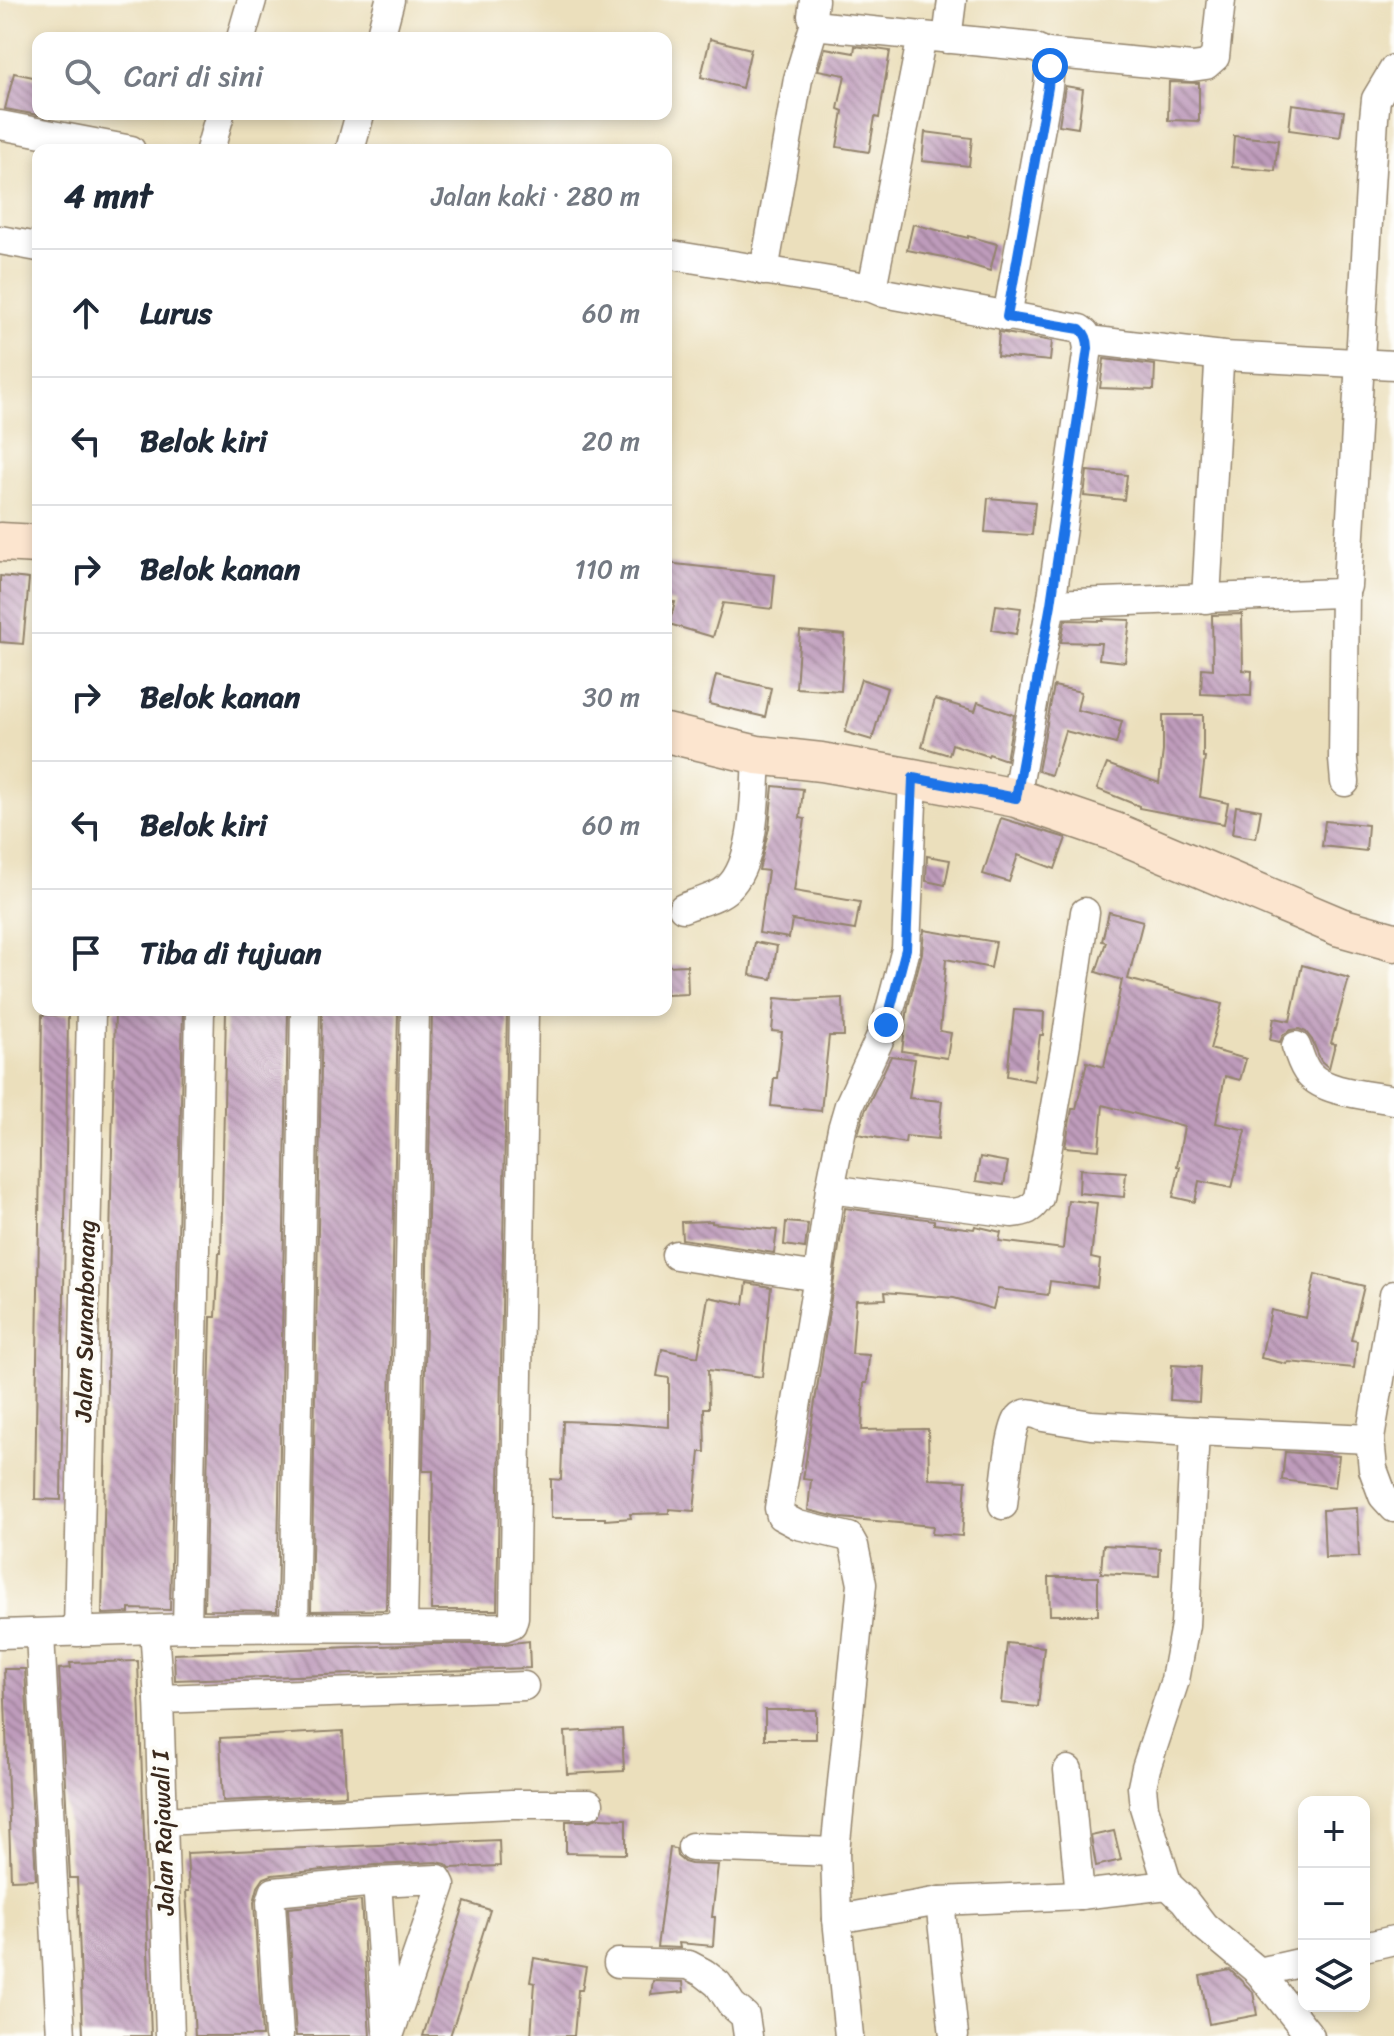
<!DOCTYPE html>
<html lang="id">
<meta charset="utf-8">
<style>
:root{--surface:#fff;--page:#f6f6f7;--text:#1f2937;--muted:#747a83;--line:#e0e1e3}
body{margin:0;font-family:Sriracha,sans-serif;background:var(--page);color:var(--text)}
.controls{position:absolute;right:24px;bottom:24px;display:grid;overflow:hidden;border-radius:16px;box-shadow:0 4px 12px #0003}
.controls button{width:72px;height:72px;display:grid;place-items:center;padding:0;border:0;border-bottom:2px solid var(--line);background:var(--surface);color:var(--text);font:40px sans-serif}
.stop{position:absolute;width:24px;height:24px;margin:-18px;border:6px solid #1a73e8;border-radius:50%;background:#fff}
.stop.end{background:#1a73e8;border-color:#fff;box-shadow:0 2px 8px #0008}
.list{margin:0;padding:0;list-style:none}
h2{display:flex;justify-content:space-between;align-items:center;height:104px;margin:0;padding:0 32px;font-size:34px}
h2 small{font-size:26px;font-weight:400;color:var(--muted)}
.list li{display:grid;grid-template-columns:52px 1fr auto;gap:24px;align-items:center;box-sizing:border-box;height:128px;padding:0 32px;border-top:2px solid var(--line)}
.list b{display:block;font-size:30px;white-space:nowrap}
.list em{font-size:26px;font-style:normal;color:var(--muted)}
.icon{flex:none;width:44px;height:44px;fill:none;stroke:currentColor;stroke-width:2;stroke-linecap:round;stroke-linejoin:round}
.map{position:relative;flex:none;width:1394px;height:2036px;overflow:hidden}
.search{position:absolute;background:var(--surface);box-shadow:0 4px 12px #0003;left:32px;top:32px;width:640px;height:88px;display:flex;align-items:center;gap:20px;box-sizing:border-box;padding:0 28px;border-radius:16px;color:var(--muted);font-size:30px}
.panel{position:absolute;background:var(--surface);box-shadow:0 4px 12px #0003;left:32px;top:144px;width:640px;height:872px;border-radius:16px}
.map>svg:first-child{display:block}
</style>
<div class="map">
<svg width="1394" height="2036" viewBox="0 0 1394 2036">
<defs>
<pattern id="building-back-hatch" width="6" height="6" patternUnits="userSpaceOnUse" patternTransform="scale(2)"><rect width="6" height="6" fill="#be9bbb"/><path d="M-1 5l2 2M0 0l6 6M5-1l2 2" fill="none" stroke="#9c7f97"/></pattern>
</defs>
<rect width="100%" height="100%" fill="#fdfcf7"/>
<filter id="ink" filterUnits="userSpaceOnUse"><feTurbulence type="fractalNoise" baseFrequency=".0125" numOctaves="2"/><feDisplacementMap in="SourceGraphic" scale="16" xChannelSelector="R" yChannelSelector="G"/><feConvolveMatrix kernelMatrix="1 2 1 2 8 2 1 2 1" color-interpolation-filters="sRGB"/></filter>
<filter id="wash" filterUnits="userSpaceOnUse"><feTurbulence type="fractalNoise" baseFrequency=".006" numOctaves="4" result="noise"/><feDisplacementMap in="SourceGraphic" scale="32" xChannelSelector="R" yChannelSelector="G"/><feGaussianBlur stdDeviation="1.8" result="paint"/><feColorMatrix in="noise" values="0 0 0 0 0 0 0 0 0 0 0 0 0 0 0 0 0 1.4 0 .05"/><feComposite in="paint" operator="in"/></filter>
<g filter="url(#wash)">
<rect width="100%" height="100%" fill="#ebdfbc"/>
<g id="blocks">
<g fill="url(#building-back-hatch)">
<polygon points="710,39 751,49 742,88 701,77"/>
<polygon points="855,46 890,51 879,118 875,117 869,152 837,147 843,111 838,109 845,75 818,70 825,48 854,53"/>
<polygon points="14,73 38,78 38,115 5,109"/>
<polygon points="1169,82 1199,83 1199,121 1168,120"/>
<polygon points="1065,86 1083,89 1078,128 1059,125"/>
<polygon points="1292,104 1344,111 1340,137 1289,130"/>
<polygon points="925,132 972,138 969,166 922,161"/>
<polygon points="1234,136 1278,140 1275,171 1232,167"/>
<polygon points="913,224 968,238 968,236 997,244 990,271 944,257 907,250"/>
<polygon points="999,332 1052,341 1050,361 997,356"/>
<polygon points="1104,359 1155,365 1154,390 1100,388"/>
<polygon points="1087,471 1127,475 1124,500 1084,496"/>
<polygon points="988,498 1035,502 1032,535 985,532"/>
<polygon points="666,563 775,575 772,609 723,603 713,637 669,624 675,602 666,601"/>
<polygon points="0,576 29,579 23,644 0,642"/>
<polygon points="996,605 1021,608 1016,634 992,630"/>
<polygon points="1242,614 1243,670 1252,671 1251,696 1201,694 1202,668 1213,669 1212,615"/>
<polygon points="1103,619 1130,620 1125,662 1099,659 1101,643 1061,642 1065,620 1103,621"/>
<polygon points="800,631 845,635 841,691 796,688"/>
<polygon points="716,675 771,688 765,717 709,704"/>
<polygon points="861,679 887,688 872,740 845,732"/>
<polygon points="1054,686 1081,692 1077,710 1122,721 1116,744 1065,731 1051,775 1038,771"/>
<polygon points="935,699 975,711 978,702 1014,715 1006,760 989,754 988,756 952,744 949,755 922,747"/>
<polygon points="1163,715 1203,715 1203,757 1205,757 1200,797 1228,803 1224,824 1139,808 1139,806 1097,789 1107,764 1159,783 1163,751"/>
<polygon points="773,786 803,789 800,818 805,819 794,891 860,902 855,930 792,920 789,938 759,933 768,871 759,870 769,828"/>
<polygon points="1236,806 1261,810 1256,838 1232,834"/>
<polygon points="1001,818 1066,838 1055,869 1018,855 1009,882 983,874"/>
<polygon points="1325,821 1368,825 1366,851 1322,846"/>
<polygon points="927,856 950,860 945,885 926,881"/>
<polygon points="1109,912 1143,921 1128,979 1222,1004 1210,1049 1246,1059 1240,1080 1225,1076 1216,1123 1246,1130 1232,1188 1199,1181 1195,1202 1173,1197 1180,1167 1177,1166 1184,1127 1103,1105 1099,1150 1065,1147 1072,1109 1076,1109 1087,1062 1104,1067 1122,980 1096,972 1106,942 1102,941"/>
<polygon points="924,930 996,942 991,968 946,959 940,1031 951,1033 947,1058 902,1051 908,1007 922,953"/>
<polygon points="755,942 777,946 772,979 750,975"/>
<polygon points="687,965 688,994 666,995 666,966"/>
<polygon points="1302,965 1349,978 1331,1043 1335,1044 1329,1068 1321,1061 1312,1040 1306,1032 1299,1029 1291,1030 1283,1035 1280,1042 1270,1040 1274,1018 1290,1021"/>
<polygon points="775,998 799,1000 843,998 844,1036 829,1036 821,1111 771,1106 774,1078 777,1078 782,1032 772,1031"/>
<polygon points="115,1010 183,1010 170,1610 129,1609 129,1613 102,1614"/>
<polygon points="226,1010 288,1010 277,1611 204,1610 211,1317 216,1317 219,1253 221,1253"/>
<polygon points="322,1010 398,1010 386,1610 311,1611"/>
<polygon points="432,1010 507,1010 497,1610 431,1610 433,1471 423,1471"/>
<polygon points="1014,1010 1044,1012 1043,1035 1040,1035 1034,1081 1007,1076"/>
<polygon points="42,1015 68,1015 61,1500 35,1499"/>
<polygon points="891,1056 915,1059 909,1098 942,1101 938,1139 906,1136 905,1143 858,1134 865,1111"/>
<polygon points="980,1157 1008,1162 1004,1185 976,1181"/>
<polygon points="1080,1169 1126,1172 1124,1197 1079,1193"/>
<polygon points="1068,1200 1097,1203 1091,1258 1100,1260 1097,1287 1050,1281 1048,1295 998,1289 993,1309 954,1298 885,1292 886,1299 856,1300 852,1354 869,1355 867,1383 864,1383 862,1430 928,1429 929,1479 966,1481 962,1536 932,1534 933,1526 841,1518 808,1510 811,1480 803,1479 845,1208 934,1220 934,1224 974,1229 975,1226 1001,1232 999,1241 1063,1249"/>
<polygon points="712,1221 712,1223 777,1230 774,1253 682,1239 681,1222"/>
<polygon points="786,1222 808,1224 805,1248 784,1245"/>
<polygon points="1315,1274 1364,1286 1351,1340 1357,1341 1354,1368 1288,1362 1287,1364 1261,1358 1271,1310 1306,1318"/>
<polygon points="747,1283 771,1287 762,1377 708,1370 709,1408 704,1408 705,1452 700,1452 694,1511 669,1509 669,1513 630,1514 631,1518 605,1520 605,1518 551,1518 551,1479 561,1480 563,1421 616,1423 669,1427 669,1378 657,1376 662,1349 698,1357 708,1297 744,1304"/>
<polygon points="1172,1365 1201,1367 1199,1402 1170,1400"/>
<polygon points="1285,1452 1339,1456 1335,1487 1282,1480"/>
<polygon points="1357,1508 1359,1557 1325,1558 1323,1510"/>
<polygon points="1103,1545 1160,1548 1159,1576 1101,1573"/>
<polygon points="1049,1577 1098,1577 1098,1615 1050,1615"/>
<polygon points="529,1641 530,1668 175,1680 174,1654 431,1644 504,1644"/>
<polygon points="1007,1643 1044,1647 1038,1707 1001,1703"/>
<polygon points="138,1661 151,2036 83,2036 77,1878 70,1878 59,1669 71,1668 70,1663"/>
<polygon points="4,1669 25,1669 36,1879 11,1880"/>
<rect x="765" y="1710" width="51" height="29"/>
<polygon points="622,1729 624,1771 567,1774 565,1732"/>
<polygon points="343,1731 346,1795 223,1801 220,1738"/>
<polygon points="598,1818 626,1819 626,1854 566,1853 566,1821 589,1821"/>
<polygon points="1114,1831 1121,1860 1096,1866 1091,1836"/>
<polygon points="499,1840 500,1866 450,1868 446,1864 437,1862 376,1865 272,1875 264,1878 258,1887 254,1902 262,2036 195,2036 186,1891 189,1891 187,1853"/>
<polygon points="670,1848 676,1849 677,1856 684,1862 691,1864 718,1865 712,1917 715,1917 713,1946 679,1943 680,1948 657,1947"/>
<polygon points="361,1901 370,2036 296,2036 288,1908"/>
<polygon points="465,1902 490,1910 465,1991 450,2036 423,2036"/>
<polygon points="534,1958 586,1967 582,1990 578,1990 574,2036 531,2036 535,1983 530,1982"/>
<polygon points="1230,1970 1253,1992 1257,2015 1209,2024 1200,1976"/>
<polygon points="653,1981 683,1982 684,1992 651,1995"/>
</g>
</g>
</g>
<g filter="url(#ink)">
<use href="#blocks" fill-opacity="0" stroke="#93846d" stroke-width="2"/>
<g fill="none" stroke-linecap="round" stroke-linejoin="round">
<defs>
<g id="street">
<polyline points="814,0 812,16 815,23 823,26 922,36 872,288"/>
<polyline points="922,36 1033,47 1047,53 1050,66 1048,87 1007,317"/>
<polyline points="241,38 252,0"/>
<polyline points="380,38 390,0"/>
<polyline points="947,39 952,0"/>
<polyline points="1047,53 1192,67 1206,65 1215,57 1221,0"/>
<polyline points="0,125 131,150"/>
<polyline points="210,150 220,114"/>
<polyline points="350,150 360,114"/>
<polyline points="0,240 38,247"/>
<polyline points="666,254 872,288 884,293 1080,329 1085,333 1088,348 1051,604 1016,798"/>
<polyline points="764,271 798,79 815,23"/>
<polyline points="1088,340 1223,356 1394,365"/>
<polyline points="1345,591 1343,759 1345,782"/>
<polyline points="1206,599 1219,365 1223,356"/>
<polyline points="1051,604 1339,593 1345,591 1347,586 1374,118 1376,99 1394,69"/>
<path d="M683,908C697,902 718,898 728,888C756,862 755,792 757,755"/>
<path d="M1296,1046C1300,1056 1302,1066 1309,1074C1325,1093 1370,1095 1394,1100"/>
<path d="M830,1189L1012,1213C1026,1212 1031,1210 1039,1198L1066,1043L1085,912"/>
<polyline points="676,1255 818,1277"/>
<polyline points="1394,1295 1370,1439 1373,1469 1383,1496 1394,1508"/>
<path d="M1003,1505C1005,1489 1010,1428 1019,1418C1025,1411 1035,1413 1043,1417L1091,1425L1195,1431"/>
<polyline points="403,1626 415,1010"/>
<polyline points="294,1627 305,1010"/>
<polyline points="187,1628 200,1010"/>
<polyline points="154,1630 159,1699 170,2036"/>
<polyline points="78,1632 91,1010"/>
<polyline points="0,1634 187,1628 504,1627 512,1624 514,1617 524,1010"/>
<polyline points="40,1634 61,2036"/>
<polyline points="159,1699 524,1686"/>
<polyline points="1068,1770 1080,1895"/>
<polyline points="163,1821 512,1804 589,1804"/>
<polyline points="692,1847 835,1852"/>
<polyline points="377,1882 387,2029"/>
<polyline points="940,1901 954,2036"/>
<polyline points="837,1919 940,1901 1080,1895 1168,1885"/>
<polyline points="1364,1947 1394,1940"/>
<polyline points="618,1963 689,1965 704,1973 718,1984 732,2005 745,2016 748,2036"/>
<polyline points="1259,1972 1304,1962"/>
<polyline points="279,2036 271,1902 274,1892 377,1882 438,1879 441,1885 389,2036"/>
<polyline points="849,2036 837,1919 835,1852 862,1584 854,1546 849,1537 798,1525 781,1516 779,1508 818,1277 830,1189 842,1129 849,1105 886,1025 906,949 913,778"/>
<polyline points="1310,2036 1259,1972 1204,1926 1184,1900 1168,1885 1144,1807 1142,1787 1146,1768 1175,1680 1185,1625 1195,1431 1370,1439"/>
</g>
<g id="secondary">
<polyline points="0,542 38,544"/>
<polyline points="666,733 757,755 821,762 913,778 1016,798 1115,832 1340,927 1394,942"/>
</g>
</defs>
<use href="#street" stroke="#93846d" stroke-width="31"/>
<use href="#secondary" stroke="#93846d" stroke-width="41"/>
<use href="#street" stroke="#fff" stroke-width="28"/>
<use href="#secondary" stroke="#fce5cf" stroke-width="38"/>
</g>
</g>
<g fill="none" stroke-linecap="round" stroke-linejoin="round" filter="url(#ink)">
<path stroke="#1a73e8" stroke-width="10" d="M886,1025L906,949L913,778L1016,798L1051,604L1088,348C1088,339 1086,334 1080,329L1007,317L1048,87L1050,66"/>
</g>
<g text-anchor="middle" stroke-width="8" stroke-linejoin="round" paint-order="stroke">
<g font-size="24" fill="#3b2a1e" stroke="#fdfcf7">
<text transform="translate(85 1321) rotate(-89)" y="8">Jalan Sunanbonang</text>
<text transform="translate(163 1833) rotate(-92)" y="8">Jalan Rajawali I</text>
</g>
</g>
</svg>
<div class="controls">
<button>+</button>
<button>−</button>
<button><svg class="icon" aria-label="layers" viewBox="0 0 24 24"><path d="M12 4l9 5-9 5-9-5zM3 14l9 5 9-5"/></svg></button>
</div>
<div class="stop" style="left:1050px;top:66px"></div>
<div class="stop end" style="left:886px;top:1025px"></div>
<div class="search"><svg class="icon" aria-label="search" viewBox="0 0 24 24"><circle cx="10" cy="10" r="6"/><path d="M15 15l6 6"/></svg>Cari di sini</div>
<section class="panel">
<h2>4 mnt<small>Jalan kaki · 280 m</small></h2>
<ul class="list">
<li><svg class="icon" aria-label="ahead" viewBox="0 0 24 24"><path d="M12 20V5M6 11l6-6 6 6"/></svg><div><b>Lurus</b></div><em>60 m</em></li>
<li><svg class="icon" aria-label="left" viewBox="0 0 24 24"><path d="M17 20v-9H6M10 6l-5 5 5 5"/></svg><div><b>Belok kiri</b></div><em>20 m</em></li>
<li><svg class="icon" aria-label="right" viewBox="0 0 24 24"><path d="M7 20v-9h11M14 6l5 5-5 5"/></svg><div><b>Belok kanan</b></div><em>110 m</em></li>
<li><svg class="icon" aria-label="right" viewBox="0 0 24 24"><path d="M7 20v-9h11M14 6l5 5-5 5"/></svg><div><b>Belok kanan</b></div><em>30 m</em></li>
<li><svg class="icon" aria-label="left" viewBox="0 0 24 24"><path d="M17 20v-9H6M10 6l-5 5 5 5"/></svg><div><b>Belok kiri</b></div><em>60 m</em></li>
<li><svg class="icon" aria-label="arrive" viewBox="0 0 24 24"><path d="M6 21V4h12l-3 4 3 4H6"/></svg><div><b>Tiba di tujuan</b></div></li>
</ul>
</section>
</div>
